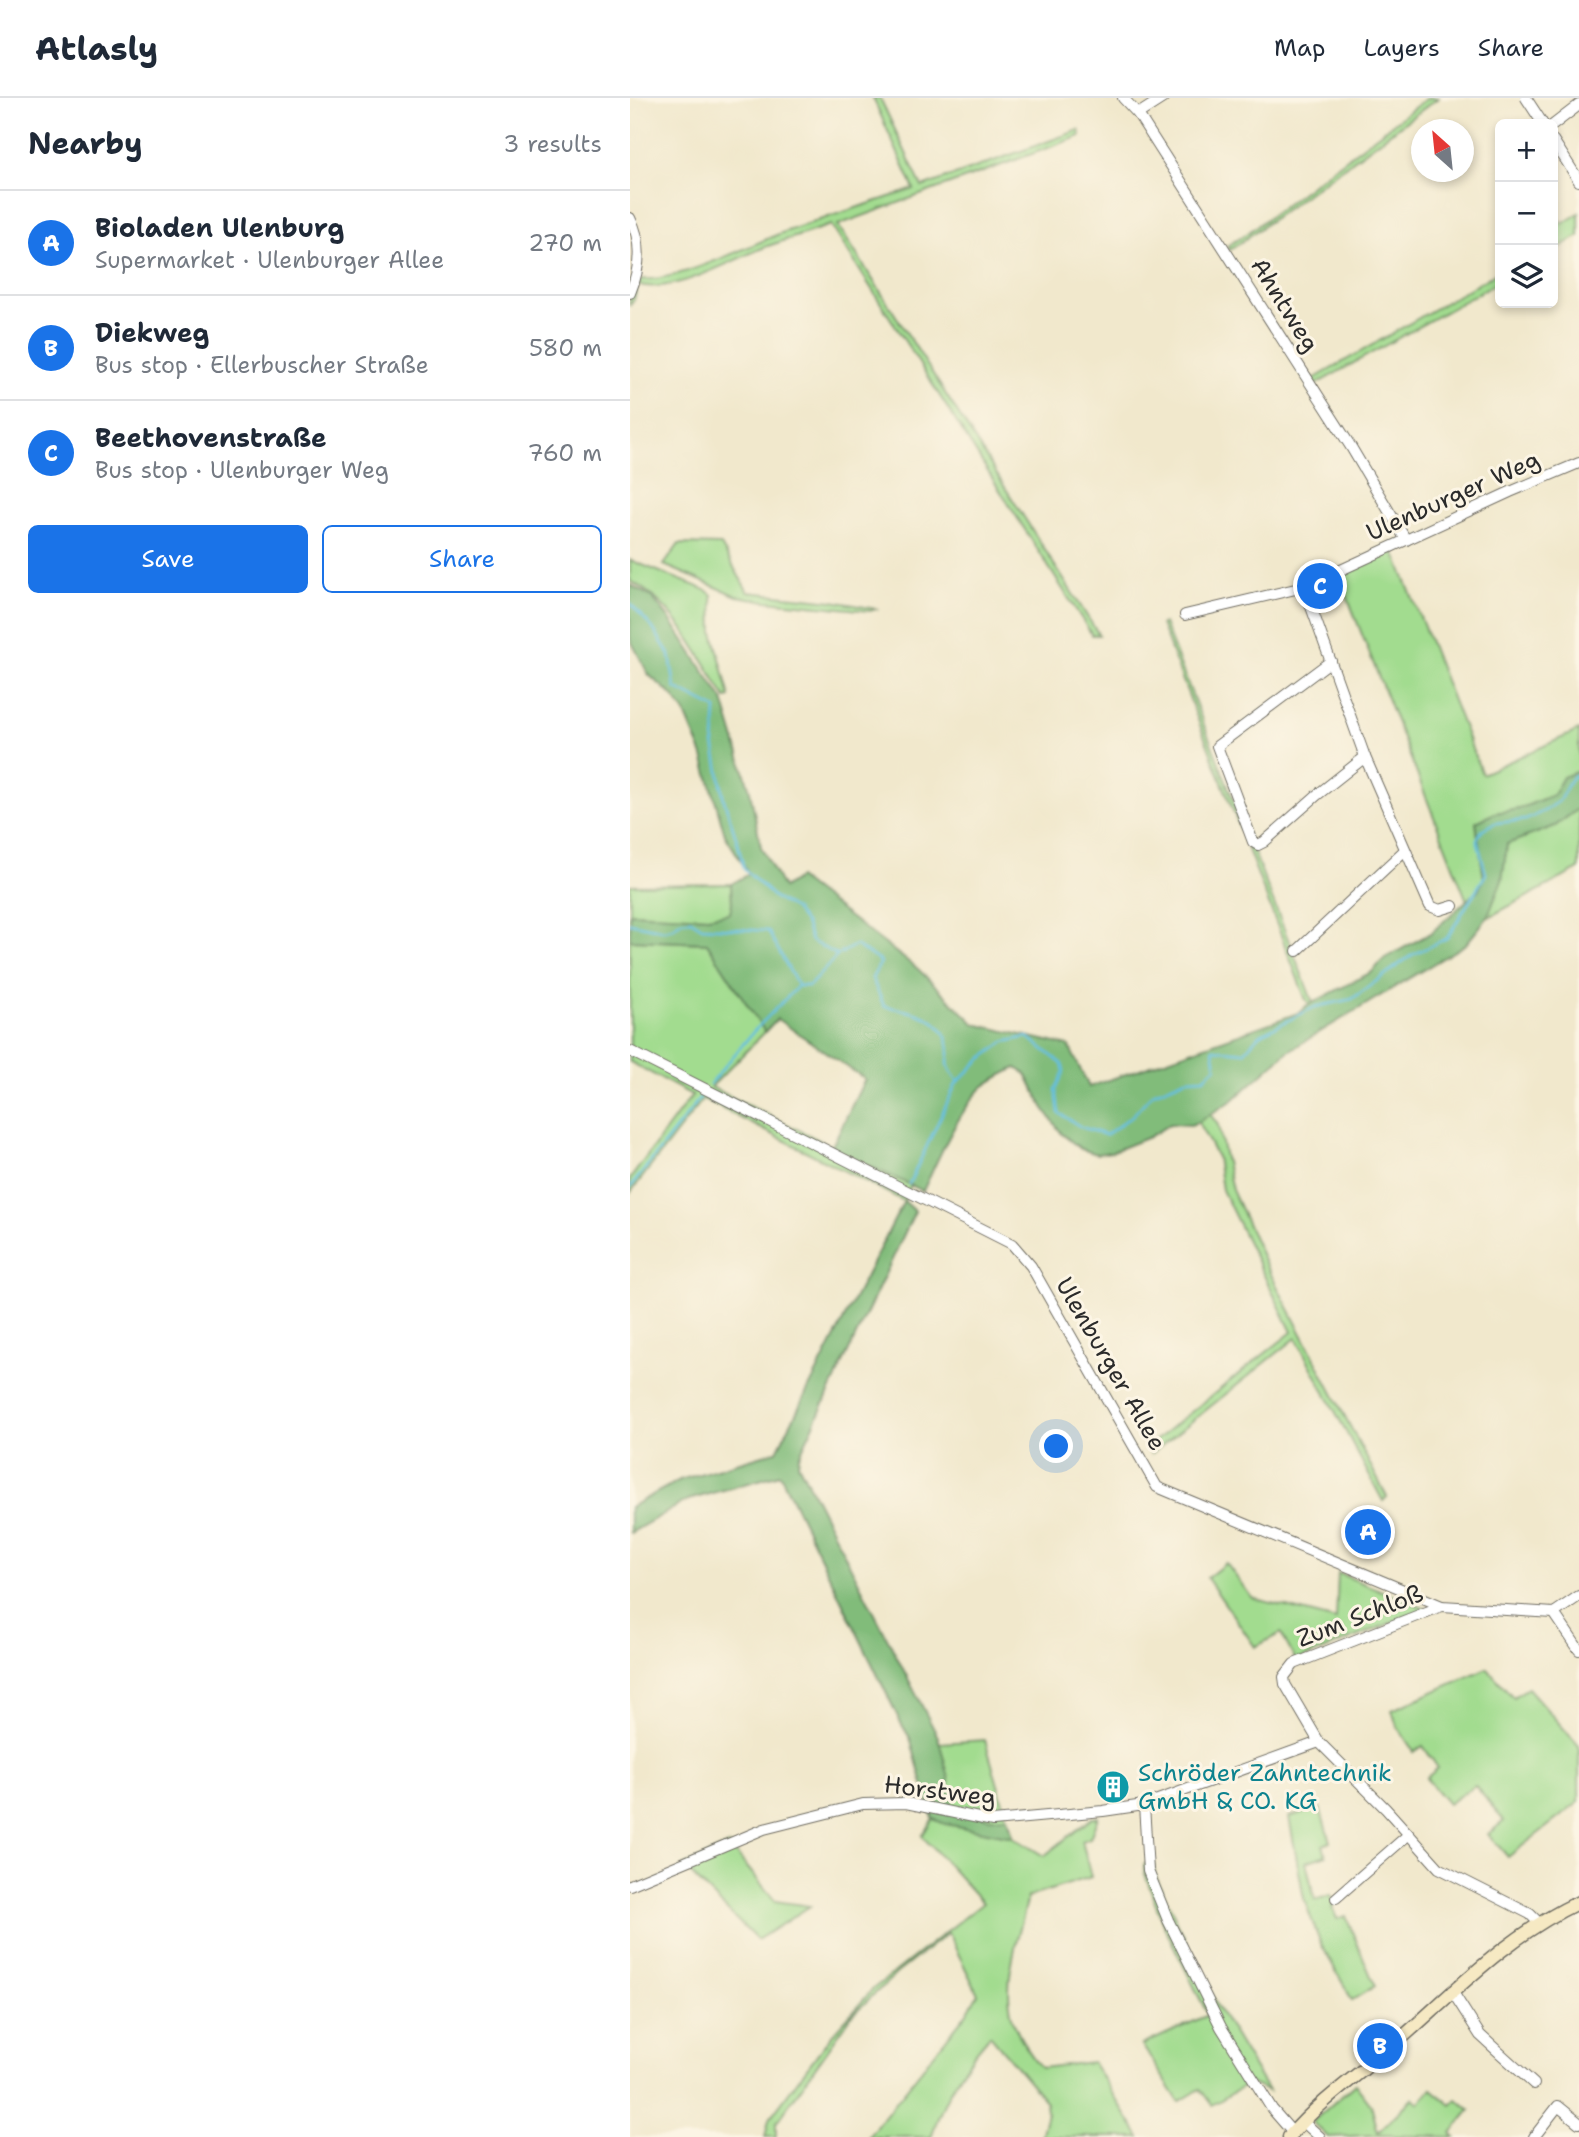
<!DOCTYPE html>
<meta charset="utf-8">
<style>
:root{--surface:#fff;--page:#f6f6f7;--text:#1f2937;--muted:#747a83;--line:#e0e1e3;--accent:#1a73e8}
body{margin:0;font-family:"Shantell Sans",sans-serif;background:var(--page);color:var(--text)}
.controls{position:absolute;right:21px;top:21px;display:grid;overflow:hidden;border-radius:10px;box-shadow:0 4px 10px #0003}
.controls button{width:63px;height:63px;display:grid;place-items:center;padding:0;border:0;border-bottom:2px solid var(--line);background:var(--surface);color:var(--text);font:35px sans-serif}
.compass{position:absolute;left:781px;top:21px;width:63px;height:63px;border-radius:50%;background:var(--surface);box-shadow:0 4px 10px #0003;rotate:333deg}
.you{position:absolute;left:427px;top:1349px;width:24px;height:24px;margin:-18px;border:5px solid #fff;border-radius:50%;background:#1a73e8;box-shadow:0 0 0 10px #1a73e833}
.badge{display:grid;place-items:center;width:46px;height:46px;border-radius:50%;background:var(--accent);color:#fff;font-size:23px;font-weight:700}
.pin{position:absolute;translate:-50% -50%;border:4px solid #fff;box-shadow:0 2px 7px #0006}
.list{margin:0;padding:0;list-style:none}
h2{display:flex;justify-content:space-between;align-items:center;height:91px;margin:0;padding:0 28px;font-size:30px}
h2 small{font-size:23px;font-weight:400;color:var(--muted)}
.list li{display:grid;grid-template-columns:46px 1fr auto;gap:21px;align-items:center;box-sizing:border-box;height:105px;padding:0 28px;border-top:2px solid var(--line)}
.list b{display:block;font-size:26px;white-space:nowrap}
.list p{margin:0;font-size:23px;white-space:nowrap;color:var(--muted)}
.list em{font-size:23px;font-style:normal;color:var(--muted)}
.actions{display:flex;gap:14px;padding:21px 28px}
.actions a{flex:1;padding:16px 0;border:2px solid var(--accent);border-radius:10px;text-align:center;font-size:24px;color:var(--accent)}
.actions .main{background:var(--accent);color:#fff}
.icon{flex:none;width:38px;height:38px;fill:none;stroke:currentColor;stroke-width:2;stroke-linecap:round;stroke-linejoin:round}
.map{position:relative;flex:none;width:949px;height:2039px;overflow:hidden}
header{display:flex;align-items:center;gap:42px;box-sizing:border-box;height:98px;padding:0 35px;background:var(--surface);border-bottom:2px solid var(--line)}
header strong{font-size:33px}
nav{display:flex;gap:38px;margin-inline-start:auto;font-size:24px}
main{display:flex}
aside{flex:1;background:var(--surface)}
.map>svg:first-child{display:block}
</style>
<header>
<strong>Atlasly</strong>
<nav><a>Map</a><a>Layers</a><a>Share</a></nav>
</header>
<main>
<aside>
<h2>Nearby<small>3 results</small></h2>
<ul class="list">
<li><span class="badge">A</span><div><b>Bioladen Ulenburg</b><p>Supermarket · Ulenburger Allee</p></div><em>270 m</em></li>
<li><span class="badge">B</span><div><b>Diekweg</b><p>Bus stop · Ellerbuscher Straße</p></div><em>580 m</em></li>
<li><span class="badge">C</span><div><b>Beethovenstraße</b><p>Bus stop · Ulenburger Weg</p></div><em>760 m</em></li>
</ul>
<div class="actions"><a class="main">Save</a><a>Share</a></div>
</aside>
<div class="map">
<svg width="949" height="2039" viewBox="0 0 949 2039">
<rect width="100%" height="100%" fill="#fcf5e5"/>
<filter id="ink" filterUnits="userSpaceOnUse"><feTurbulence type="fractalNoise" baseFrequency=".0143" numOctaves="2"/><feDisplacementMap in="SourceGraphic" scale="14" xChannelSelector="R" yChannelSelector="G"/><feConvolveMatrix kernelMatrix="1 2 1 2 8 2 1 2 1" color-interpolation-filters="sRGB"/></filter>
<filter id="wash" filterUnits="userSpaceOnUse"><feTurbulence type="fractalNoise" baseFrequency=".00686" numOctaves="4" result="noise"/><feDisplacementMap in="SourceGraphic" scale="28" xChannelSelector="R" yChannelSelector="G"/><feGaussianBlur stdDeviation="1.57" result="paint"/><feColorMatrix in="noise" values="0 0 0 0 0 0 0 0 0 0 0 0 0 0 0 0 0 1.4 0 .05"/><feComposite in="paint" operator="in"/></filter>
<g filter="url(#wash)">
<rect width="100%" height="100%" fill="#f1e8cc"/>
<g fill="#a2dc8f" stroke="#66845d" stroke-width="2">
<path d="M243,0H250L292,89L449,32L451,38L208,127L469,537H462L201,127C180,134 159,141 138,148C100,162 48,196 8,187L4,202L0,207V184L8,187L11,181C44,185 116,149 149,136C193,120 239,106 284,91Z"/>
<polygon points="797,0 808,0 600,152 597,148 619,134"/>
<polygon points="923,112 932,126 949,115 949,138 923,153"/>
<polygon points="870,173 870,183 683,288 680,283"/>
<polygon points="49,446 91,447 118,494 203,503 246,511 240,513 136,503 107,498 34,467"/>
<polygon points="764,453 852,676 949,632 949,673 933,679 923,697 889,711 865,715 846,724 854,781 848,792 837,803 709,478"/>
<path d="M0,462L76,492L82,497L83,534L100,599L96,600C69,557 46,507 0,483Z"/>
<polygon points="534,525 683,905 680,906 676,902 531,526"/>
<polygon points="949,710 949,771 857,820 872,782 877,746 925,728"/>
<polygon points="101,786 102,805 100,815 78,819 0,815 0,787"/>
<path d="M0,842L77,845L135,934L81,989L281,1087L274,1103L285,1113L169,1358L168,1366L310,1645L355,1642L383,1739L414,1758L462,1720L468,1719L460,1740L452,1743L461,1779L398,1799C389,1838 369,1889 385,1928C391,1943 401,1957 411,1970L462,1964L510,2039H411L417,2015L416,2004L360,1937C329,1973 317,1993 301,2039H238L336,1916L348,1896L318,1835L267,1875L223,1916L146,2025V2039H135L139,2021L201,1938L243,1891L353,1805L292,1738L303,1720L280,1640L271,1625L150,1376L58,1402L0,1435V1409L50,1382L147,1353L274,1103L73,1001L0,1095V1081L62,997L0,964Z"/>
<polygon points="580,1016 588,1027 602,1092 637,1169 757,1399 753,1403 666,1240 521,1356 517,1349 662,1234 592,1092 587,1059 568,1024"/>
<polygon points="596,1465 622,1500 706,1522 708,1475 796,1511 666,1563 651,1535 625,1549 577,1480"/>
<polygon points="857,1570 883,1599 898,1590 949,1648 949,1704 878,1759 858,1736 874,1723 845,1687 818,1706 796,1680 808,1670 793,1648 784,1654 767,1628 762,1612"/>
<polygon points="690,1710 700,1744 693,1747 696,1757 676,1764 685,1802 701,1797 705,1807 702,1809 707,1821 716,1818 745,1888 722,1902 690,1844 674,1801 659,1719"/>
<polygon points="99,1747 145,1803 180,1808 127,1842 53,1768"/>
<polygon points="523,1764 525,1777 587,1908 638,1993 620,1985 582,2007 570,1991 549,2004 512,1947 578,1917 533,1826 514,1773 514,1766"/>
<polygon points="725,1986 741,2007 748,2034 783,2000 789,2005 802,1991 821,2007 827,2001 840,2012 821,2035 825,2039 745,2037 698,2039 682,2024"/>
</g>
<g fill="#81bc7a" stroke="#567452" stroke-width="2">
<path d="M0,487L22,499L39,520L93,602L120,693L131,749L153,790L168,780L288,871L345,926L439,948L459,989L671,914L676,908L742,874L755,860L801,835L848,792L854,781L846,724L865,715L889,711L923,697L933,679L949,673V710L925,728L877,746L872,782L857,820L836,846L657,954L603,1002L568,1024L561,1027L540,1026L519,1039L481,1054L467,1056L451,1051L432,1036L413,1009L396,976L386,970C374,976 363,981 353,989C329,1012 307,1063 293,1093L201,1050L235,981L147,921L135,934L77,845L0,842V815L78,819L100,815L102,805L101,786L119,776L95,737L72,655L55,615L42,597L19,577L0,541Z"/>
<polygon points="274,1103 285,1113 169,1358 168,1366 308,1639 318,1676 322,1712 361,1720 378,1719 383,1739 315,1726 303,1721 280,1640 271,1625 150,1376 58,1402 0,1435 0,1409 50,1382 147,1353"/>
</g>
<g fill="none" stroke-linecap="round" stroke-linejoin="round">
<g stroke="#63bfe1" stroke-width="2.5">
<polyline points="0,505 22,529 40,557 45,590 86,611 84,645 94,702 107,742 114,771 146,801 164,811 175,825 181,843 207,857"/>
<path d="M0,825L34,832L43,830L51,823L61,822L72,829L138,833L168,888H179L208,857L225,847L251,864L242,880L254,908C282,914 318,917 319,954C319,957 318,961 318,965C318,971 324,978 328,984L350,962L374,944L398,939L432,966L434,973L426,991L429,1015L451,1029L476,1037L503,1017L523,995L556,981L574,980L586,969L583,951L614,954L629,937L685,909L722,901L782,857L817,840L856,776L847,741L853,731L865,725L896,722L916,712L929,703L942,679L949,677"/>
<polyline points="80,986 124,933 168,888"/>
<polyline points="279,1086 327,984"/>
<polyline points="0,1090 70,1000"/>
</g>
</g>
</g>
<g filter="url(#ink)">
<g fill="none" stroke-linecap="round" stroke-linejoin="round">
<defs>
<g id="minor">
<polyline points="493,0 508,16 522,38 721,349 776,442"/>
<polyline points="896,0 913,26"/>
<polyline points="508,16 533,0"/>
<polyline points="923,27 949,7"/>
<polyline points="923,42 949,83"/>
<path d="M0,120C13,145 10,171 0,195"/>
<polyline points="674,489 735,659 800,808 810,812 823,808"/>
<polyline points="555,517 674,489 880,394 949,365"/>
<polyline points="701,563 587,648 623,744 628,747 634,744 687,697 735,659"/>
<polyline points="667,853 775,752"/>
<polyline points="0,953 382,1146 401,1168 527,1389 812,1508 924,1515 949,1498"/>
<polyline points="812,1508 664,1566 654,1579 655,1586 689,1644 756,1711 809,1770 900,1816 909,1825"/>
<polyline points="924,1515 949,1552"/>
<polyline points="514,1707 518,1773 538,1822 591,1929 642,2011 663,2035"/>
<polyline points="0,1787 134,1731 233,1706 276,1705 363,1723 473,1713 514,1707 689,1644"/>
<polyline points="706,1800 778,1737"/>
<polyline points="822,1893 850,1937 904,1986"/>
<polyline points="679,2029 690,2039"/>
<polyline points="904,2039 928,2008 949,2025"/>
</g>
<path id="secondary" d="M659,2039C693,1999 737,1971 775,1937C831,1887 881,1836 949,1804"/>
</defs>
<use href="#minor" stroke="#706d63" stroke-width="12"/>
<use href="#secondary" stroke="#706d63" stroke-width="15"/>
<use href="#minor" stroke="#fff" stroke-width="10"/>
<use href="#secondary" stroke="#f6e9c3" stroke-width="12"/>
</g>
</g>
<defs>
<symbol id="building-disc" viewBox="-11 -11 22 22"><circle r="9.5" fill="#0f9aa8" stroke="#fcf5e5"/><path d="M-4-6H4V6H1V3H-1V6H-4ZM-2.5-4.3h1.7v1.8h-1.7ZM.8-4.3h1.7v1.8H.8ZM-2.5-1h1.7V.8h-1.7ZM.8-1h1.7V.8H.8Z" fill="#fff"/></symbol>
</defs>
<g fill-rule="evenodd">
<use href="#building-disc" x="464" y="1670" width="38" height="38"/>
</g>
<g text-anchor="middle" stroke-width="6" stroke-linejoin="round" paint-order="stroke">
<g font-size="24" fill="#2b2b2b" stroke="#fcf5e5">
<text transform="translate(655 207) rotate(58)" y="8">Ahntweg</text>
<text transform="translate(823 398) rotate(-24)" y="8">Ulenburger Weg</text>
<text transform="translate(481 1266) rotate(60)" y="8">Ulenburger Allee</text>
<text transform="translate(730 1518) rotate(-21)" y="8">Zum Schloß</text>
<text transform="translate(310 1693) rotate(7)" y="8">Horstweg</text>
</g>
<g font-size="24" fill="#0d838f" stroke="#fcf5e5" text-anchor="start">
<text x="508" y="1683">Schröder Zahntechnik<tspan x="508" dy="28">GmbH &amp; CO. KG</tspan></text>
</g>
</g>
</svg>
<div class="controls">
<button>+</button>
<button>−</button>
<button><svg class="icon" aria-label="layers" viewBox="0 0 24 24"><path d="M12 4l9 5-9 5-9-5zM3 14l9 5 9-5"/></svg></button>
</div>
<svg class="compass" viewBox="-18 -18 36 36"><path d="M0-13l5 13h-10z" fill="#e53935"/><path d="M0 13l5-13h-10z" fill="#747a83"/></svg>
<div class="you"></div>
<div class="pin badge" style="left:738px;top:1434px">A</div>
<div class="pin badge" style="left:750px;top:1948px">B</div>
<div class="pin badge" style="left:690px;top:488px">C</div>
</div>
</main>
